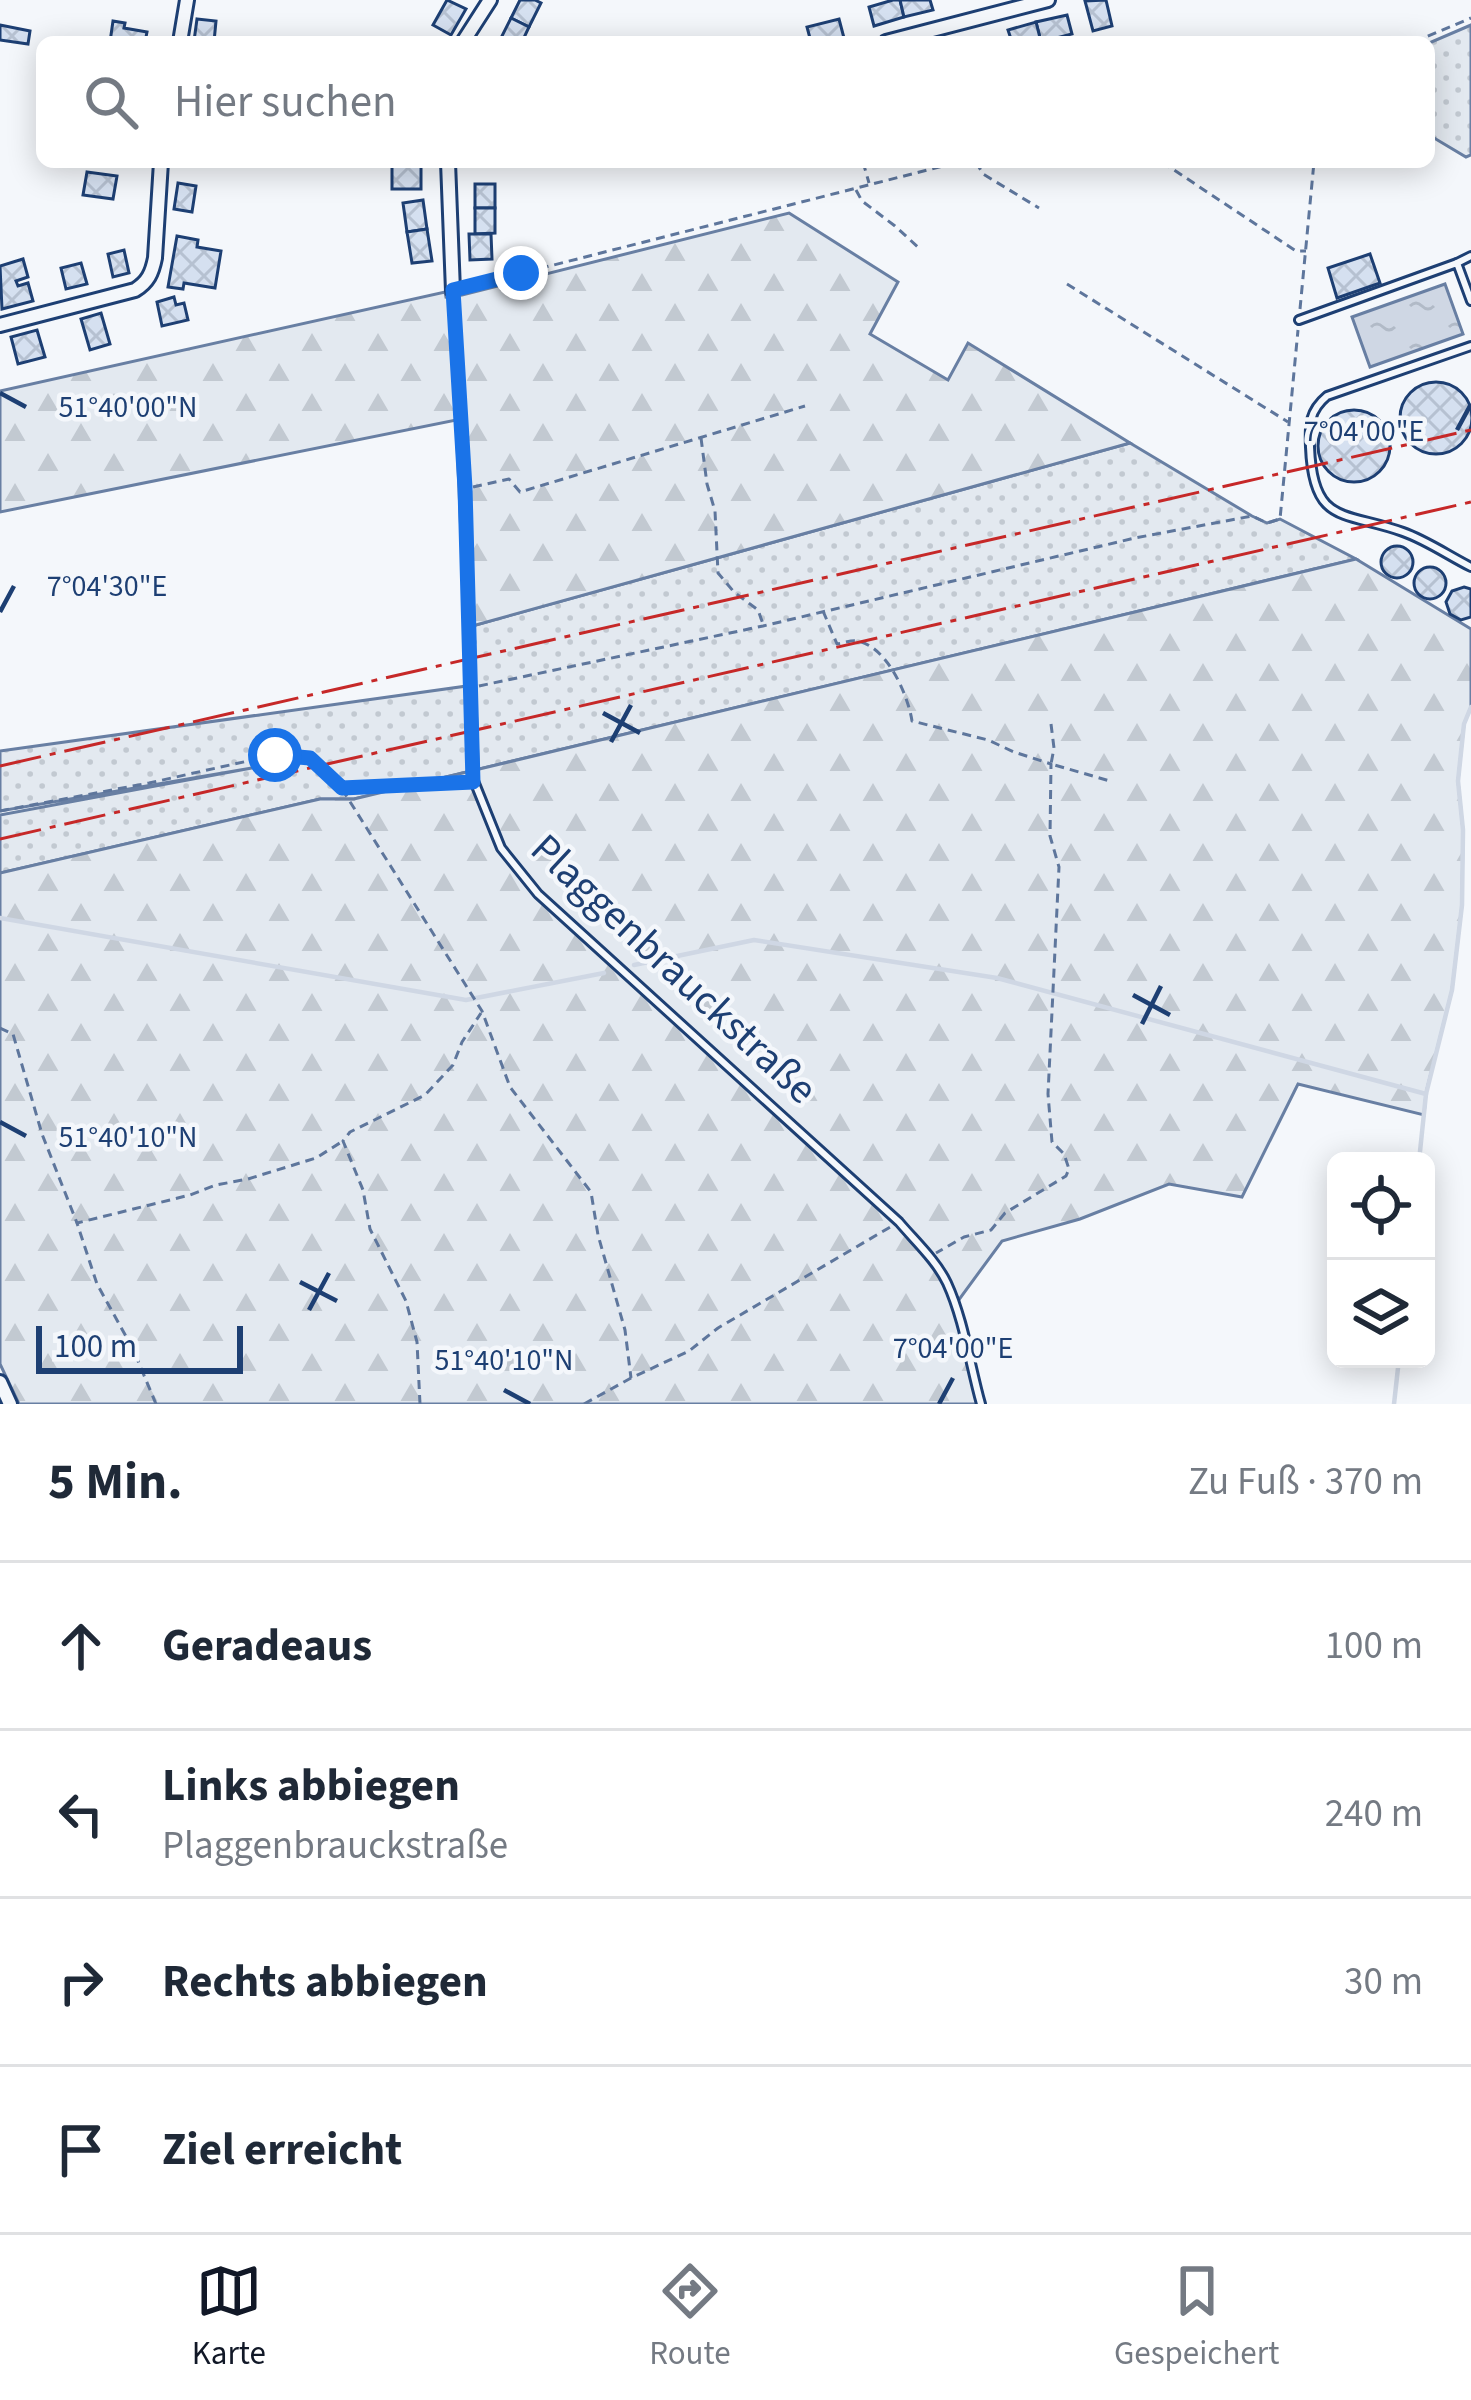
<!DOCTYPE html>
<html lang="de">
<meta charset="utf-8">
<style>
:root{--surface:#fff;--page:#f6f6f7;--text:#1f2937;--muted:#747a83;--line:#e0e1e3;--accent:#111827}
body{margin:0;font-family:"Source Sans 3",sans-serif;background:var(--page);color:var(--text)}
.controls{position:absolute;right:36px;bottom:36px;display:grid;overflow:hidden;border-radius:18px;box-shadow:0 6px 30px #0003}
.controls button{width:108px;height:108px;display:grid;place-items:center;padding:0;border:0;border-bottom:3px solid var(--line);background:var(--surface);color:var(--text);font:60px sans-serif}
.scale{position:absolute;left:36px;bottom:30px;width:207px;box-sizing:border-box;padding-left:12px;border:6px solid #1d3f73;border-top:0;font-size:33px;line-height:42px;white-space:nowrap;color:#1d3f73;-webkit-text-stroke:9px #f4f7fb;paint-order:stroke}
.stop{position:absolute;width:36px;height:36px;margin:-27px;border:9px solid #1a73e8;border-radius:50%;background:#fff}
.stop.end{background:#1a73e8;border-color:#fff;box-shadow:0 3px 12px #0008}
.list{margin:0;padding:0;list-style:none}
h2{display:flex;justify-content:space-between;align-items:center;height:156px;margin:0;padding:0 48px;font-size:51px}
h2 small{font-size:39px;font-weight:400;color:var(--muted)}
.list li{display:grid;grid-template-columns:78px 1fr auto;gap:36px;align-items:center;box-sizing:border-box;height:168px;padding:0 48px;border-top:3px solid var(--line)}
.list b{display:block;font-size:45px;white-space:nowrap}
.list p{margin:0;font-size:39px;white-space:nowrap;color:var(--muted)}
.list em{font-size:39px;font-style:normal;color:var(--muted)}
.icon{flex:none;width:66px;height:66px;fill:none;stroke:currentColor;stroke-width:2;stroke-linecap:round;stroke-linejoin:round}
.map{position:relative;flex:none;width:1471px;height:1404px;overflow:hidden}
.search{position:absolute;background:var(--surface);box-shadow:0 6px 30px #0003;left:36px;right:36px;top:36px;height:132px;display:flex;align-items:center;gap:30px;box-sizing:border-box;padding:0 42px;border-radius:18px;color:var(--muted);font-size:45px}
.sheet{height:828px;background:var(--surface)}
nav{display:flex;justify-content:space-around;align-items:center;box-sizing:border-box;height:168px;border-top:3px solid var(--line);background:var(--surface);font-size:33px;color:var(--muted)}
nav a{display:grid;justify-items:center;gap:6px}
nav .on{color:var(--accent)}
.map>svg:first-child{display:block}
</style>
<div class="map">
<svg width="1471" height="1404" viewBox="0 0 1471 1404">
<defs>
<pattern id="grass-dots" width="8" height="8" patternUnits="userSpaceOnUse" patternTransform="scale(3)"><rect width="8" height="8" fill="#e3e9f0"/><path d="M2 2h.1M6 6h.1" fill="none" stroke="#c2c9d1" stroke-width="1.8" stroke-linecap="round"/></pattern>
<pattern id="forest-firs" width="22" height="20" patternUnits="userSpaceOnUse" patternTransform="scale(3)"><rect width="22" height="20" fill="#e3e9f0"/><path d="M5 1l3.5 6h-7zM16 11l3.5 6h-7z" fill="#c2c9d1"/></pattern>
<pattern id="water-ripples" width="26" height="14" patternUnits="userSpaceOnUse" patternTransform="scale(3)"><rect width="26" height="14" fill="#cfd7e4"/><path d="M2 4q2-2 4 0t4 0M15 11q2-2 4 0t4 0" fill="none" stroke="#b1bac7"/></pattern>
<pattern id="building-cross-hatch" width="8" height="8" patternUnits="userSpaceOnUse" patternTransform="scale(3)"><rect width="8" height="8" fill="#d5e0f0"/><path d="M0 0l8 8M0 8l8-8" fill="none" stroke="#b6c1d1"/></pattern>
</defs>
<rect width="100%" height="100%" fill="#f4f7fb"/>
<g fill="url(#grass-dots)" stroke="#687fa3" stroke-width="3">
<polygon points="1471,25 1471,155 1466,157 1429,135 1429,43"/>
<polygon points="1130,443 1252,516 1267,523 1280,519 1356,559 354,799 320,799 0,873 0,815 257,767 0,811 0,751 467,686 471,697 465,628"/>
</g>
<g fill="url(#forest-firs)" stroke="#687fa3" stroke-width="3">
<polygon points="789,213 898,282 870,334 948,380 968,343 1130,443 465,628 456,420 0,512 0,391 445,292 446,297 462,295"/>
<polygon points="1356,559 1471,629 1471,707 1464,724 1458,781 1463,830 1462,905 1452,990 1426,1093 1424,1115 1298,1084 1242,1197 1169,1184 1080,1219 1002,1241 955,1305 981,1404 19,1404 0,1364 0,873 320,799 354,799"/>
</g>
<polygon fill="url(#water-ripples)" stroke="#687fa3" stroke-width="3" points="1445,284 1463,334 1370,367 1352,317"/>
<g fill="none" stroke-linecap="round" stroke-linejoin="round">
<g stroke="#cfd7e4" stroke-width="4.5">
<polyline points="0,918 466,1000 604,973"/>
<polyline points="634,965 754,940 997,978 1426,1094"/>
<polyline points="1419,1161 1426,1094 1452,990 1462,905 1463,830 1458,781 1464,724 1471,707"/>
<polyline points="1394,1404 1399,1359"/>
</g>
</g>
<g fill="url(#building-cross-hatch)" stroke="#1d3f73" stroke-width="3">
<polygon points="447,0 466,9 451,35 433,25"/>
<polygon points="520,0 535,0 541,3 529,27 511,18"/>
<polygon points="893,0 900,0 904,17 874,26 869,7"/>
<polygon points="900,0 930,0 933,10 904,17"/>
<polygon points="1106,0 1112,26 1093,31 1085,1"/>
<polygon points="1067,15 1072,34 1041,42 1036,22"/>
<polygon points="511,18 529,27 522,42 499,42"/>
<polygon points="197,19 216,21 214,42 194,41"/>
<polygon points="839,19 844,38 811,42 807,27"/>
<polygon points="113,21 125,23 124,28 147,32 145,42 110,42"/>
<polygon points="1036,22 1041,42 1012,42 1008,30"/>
<polygon points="0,25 30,31 28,44 0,40"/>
<rect x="392" y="162" width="29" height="27"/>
<polygon points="87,172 117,176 113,199 83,195"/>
<polygon points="178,183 196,186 192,212 174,209"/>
<rect x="475" y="184" width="20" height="24"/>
<polygon points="423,200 427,229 407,232 403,203"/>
<polygon points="475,208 495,208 495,233 475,234"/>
<polygon points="427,229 432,261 412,263 407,232"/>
<polygon points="469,234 491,234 492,259 470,260"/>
<polygon points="177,236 198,240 197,247 221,251 215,288 184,283 183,289 168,287"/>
<polygon points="124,250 129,273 113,277 108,254"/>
<polygon points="1370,254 1380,283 1337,298 1328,268"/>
<polygon points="23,259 28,277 16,281 18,286 28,283 33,301 2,309 0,266"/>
<polygon points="81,263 87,284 66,289 61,268"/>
<polygon points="174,297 176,305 184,303 188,320 162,326 157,302"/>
<polygon points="101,313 110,344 90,350 81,319"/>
<polygon points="37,330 45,357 18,364 11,337"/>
<circle cx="1436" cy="418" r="36"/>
<circle cx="1354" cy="446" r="36"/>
<circle cx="1397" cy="562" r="16"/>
<circle cx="1430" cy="583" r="16"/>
<polygon points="1464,587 1471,589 1471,617 1461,620 1450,614 1446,602 1452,591"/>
</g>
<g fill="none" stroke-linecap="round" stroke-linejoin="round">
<defs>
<g id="lane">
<polyline points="1457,263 1471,256"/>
<path d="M453,294L465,488L474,781L501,848L538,894L899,1222C915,1241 936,1260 947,1283C964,1320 970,1365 981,1404"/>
<polyline points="1299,320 1457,263 1471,301"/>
<path d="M1471,346L1327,396C1309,411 1309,425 1310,447C1313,526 1345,511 1403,532C1426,540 1449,556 1471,567"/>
</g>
<g id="street">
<polyline points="180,42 187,0"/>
<polyline points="463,42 490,0"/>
<polyline points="886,42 1048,0"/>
<polyline points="448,162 453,291"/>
<path d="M0,325L135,290C148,282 152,273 155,258L161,162"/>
<polyline points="0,1382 10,1404"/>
</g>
</defs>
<use href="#lane" stroke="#1d3f73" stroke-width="12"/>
<use href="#street" stroke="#1d3f73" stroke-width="18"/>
<g stroke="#5e769c" stroke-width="3" stroke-dasharray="9 6" stroke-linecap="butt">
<polyline points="1414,42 1471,18"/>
<polyline points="863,162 869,183"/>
<polyline points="976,162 983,174 1039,208"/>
<polyline points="1162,162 1296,251 1306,251"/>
<polyline points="856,190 862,201 895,226 920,249"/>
<polyline points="1067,284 1288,422"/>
<polyline points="467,287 959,162"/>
<polyline points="1300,309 1314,162"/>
<polyline points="701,438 707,484 715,511 718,573 734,592 758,610 763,624"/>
<polyline points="473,487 509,479 520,492 805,406"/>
<path d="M823,611L837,644C844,643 851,640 857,641C887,646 908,695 912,721L988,740L1014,752L1051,764L1050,836L1059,867L1048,1094L1052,1142L1064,1154L1069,1169L1066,1176L1005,1213L991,1230L964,1237L936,1253"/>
<polyline points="479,686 763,626 1135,538 1252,516 1267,523 1280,519 1298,330"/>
<polyline points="1051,724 1054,748 1051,764 1110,781"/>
<polyline points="342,789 482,1011 510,1087 591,1192 598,1235 625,1330 631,1378"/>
<polyline points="0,811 149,783 275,755 310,758 342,789 466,782"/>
<polyline points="0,1028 13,1034 42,1134 77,1223"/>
<polyline points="156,1404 133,1349 97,1284 77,1223 190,1195 216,1185 248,1179 316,1158 343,1141"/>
<polyline points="420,1404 417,1342 406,1301 370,1229 363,1190 343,1141 350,1132 425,1095 453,1065 462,1042 481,1013"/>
<polyline points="584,1404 631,1378 689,1351 718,1328 892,1226"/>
</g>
<use href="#lane" stroke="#f4f7fb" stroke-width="6"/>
<use href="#street" stroke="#f4f7fb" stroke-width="12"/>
<g stroke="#c62828" stroke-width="3" stroke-dasharray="42 9 6 9" stroke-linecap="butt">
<polyline points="0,766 1471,430"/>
<polyline points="0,839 1471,502"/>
</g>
</g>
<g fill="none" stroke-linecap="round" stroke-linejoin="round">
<polyline stroke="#1a73e8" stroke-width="15" points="275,755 310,758 342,788 473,782 465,488 453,290 521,273"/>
</g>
<path fill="none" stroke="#1d3f73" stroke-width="4.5" d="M0,393L26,407M1457,430L1471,404M0,612L14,586M603,713L640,733M611,742L631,705M1133,995L1170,1015M1142,1024L1161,986M0,1122L26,1136M300,1282L337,1301M309,1310L329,1273M504,1390L530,1404M939,1404L953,1378"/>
<g text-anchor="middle" stroke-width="9" stroke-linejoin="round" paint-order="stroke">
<g font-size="42" fill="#1d3f73" stroke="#f4f7fb">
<text transform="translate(675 968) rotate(43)" y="15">Plaggenbrauckstraße</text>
</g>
</g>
<g font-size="30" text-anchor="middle" fill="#1d3f73" stroke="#f4f7fb" stroke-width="9" stroke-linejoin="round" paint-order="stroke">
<text x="128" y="417">51°40'00"N</text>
<text x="1364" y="441">7°04'00"E</text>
<text x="107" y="596">7°04'30"E</text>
<text x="128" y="1147">51°40'10"N</text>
<text x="953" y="1358">7°04'00"E</text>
<text x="504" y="1370">51°40'10"N</text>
</g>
</svg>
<div class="controls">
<button><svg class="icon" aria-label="locate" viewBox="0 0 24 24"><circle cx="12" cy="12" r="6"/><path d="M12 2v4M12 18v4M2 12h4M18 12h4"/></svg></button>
<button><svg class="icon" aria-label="layers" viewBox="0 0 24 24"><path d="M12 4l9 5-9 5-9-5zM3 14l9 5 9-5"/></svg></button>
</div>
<div class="scale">100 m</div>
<div class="stop" style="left:275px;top:755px"></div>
<div class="stop end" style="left:521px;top:273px"></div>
<div class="search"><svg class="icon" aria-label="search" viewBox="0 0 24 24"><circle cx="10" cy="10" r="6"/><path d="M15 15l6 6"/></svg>Hier suchen</div>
</div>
<section class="sheet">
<h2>5 Min.<small>Zu Fuß · 370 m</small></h2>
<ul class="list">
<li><svg class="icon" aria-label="ahead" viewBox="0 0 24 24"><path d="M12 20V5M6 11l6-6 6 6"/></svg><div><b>Geradeaus</b></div><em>100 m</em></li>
<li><svg class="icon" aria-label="left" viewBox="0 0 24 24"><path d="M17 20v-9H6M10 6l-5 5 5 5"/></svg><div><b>Links abbiegen</b><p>Plaggenbrauckstraße</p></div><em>240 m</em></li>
<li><svg class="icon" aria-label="right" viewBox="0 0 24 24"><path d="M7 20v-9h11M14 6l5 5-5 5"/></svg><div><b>Rechts abbiegen</b></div><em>30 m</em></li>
<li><svg class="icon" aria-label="arrive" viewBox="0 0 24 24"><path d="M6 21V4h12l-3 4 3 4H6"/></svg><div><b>Ziel erreicht</b></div></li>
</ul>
</section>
<nav>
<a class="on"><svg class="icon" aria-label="map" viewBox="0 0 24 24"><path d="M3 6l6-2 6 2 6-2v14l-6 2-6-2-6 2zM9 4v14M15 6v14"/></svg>Karte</a>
<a><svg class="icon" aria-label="directions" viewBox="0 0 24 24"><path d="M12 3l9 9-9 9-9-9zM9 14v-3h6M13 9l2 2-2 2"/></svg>Route</a>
<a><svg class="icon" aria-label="saved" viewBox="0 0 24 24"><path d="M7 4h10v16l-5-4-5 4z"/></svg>Gespeichert</a>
</nav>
